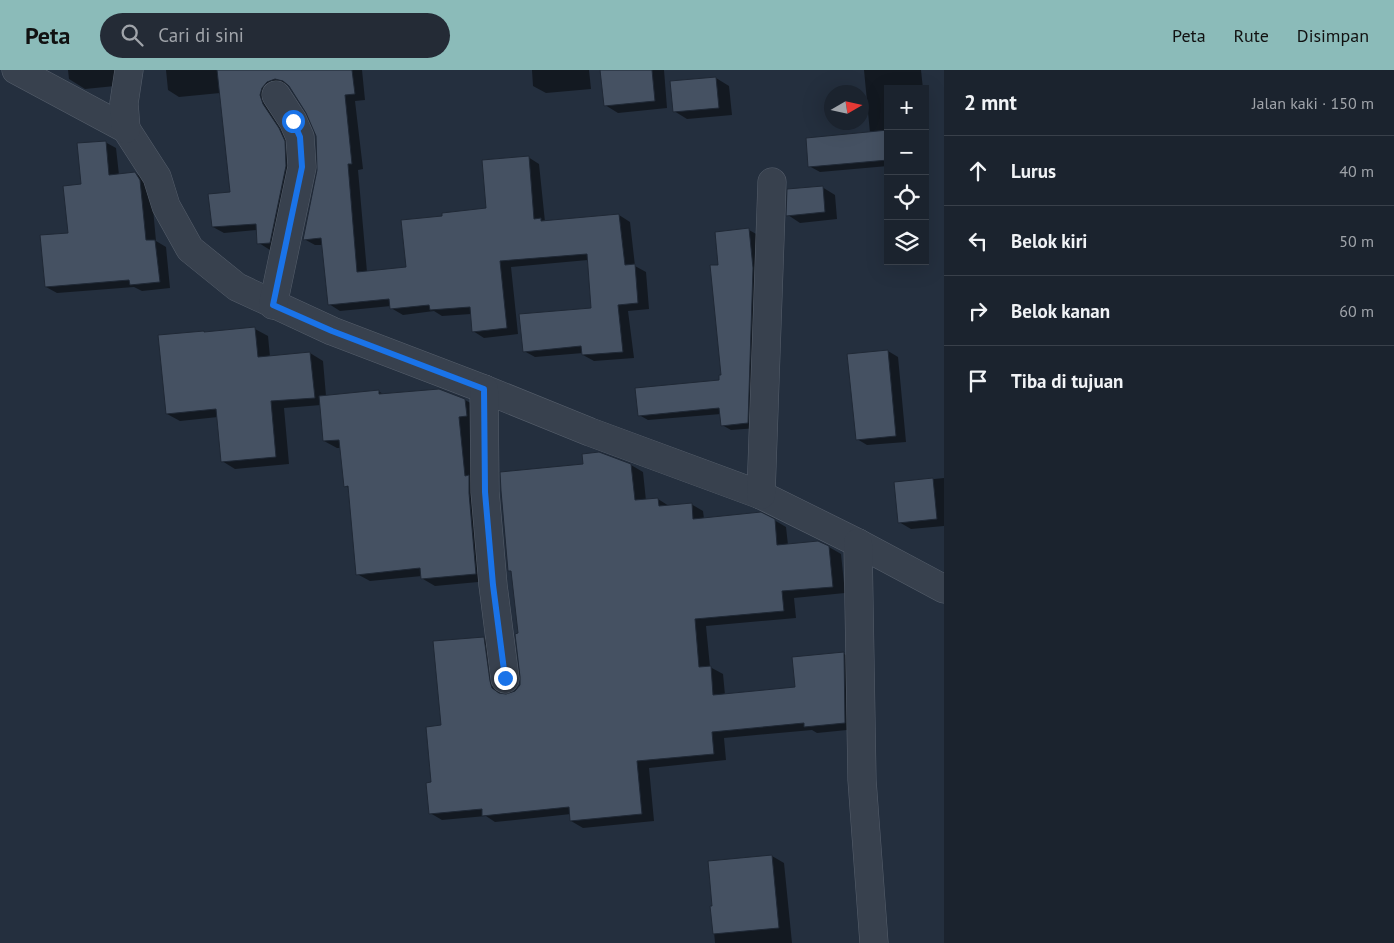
<!DOCTYPE html>
<html lang="id">
<meta charset="utf-8">
<style>
:root{--surface:#1b232e;--page:#242b36;--text:#f1f3f6;--muted:#a0a4aa;--line:#39404a;--accent:#8bbbb9}
body{margin:0;font-family:"PT Sans",sans-serif;background:var(--page);color:var(--text)}
.controls{position:absolute;right:15px;top:15px;display:grid;overflow:hidden;border-radius:0px;box-shadow:0 5px 20px #0002}
.controls button{width:45px;height:45px;display:grid;place-items:center;padding:0;border:0;border-bottom:1px solid var(--line);background:var(--surface);color:var(--text);font:25px sans-serif}
.compass{position:absolute;left:824px;top:15px;width:45px;height:45px;border-radius:50%;background:var(--surface);box-shadow:0 5px 20px #0002;rotate:81deg}
.stop{position:absolute;width:15px;height:15px;margin:-11px;border:4px solid #1a73e8;border-radius:50%;background:#fff}
.stop.end{background:#1a73e8;border-color:#fff;box-shadow:0 1px 5px #0008}
.list{margin:0;padding:0;list-style:none}
h2{display:flex;justify-content:space-between;align-items:center;height:65px;margin:0;padding:0 20px;font-size:21px}
h2 small{font-size:16px;font-weight:400;color:var(--muted)}
.list li{display:grid;grid-template-columns:32px 1fr auto;gap:15px;align-items:center;box-sizing:border-box;height:70px;padding:0 20px;border-top:1px solid var(--line)}
.list b{display:block;font-size:19px;white-space:nowrap}
.list em{font-size:16px;font-style:normal;color:var(--muted)}
.icon{flex:none;width:28px;height:28px;fill:none;stroke:currentColor;stroke-width:2;stroke-linecap:round;stroke-linejoin:round}
.map{position:relative;flex:none;width:944px;height:873px;overflow:hidden}
header{display:flex;align-items:center;gap:30px;box-sizing:border-box;height:70px;padding:0 25px;background:var(--accent);color:#111}
header strong{font-size:24px}
nav{display:flex;gap:28px;margin-inline-start:auto;font-size:18px}
.search{width:350px;height:45px;background:var(--page);display:flex;align-items:center;gap:12px;box-sizing:border-box;padding:0 18px;border-radius:28px;color:var(--muted);font-size:19px}
main{display:flex}
aside{flex:1;background:var(--surface)}
.map>svg:first-child{display:block}
</style>
<header>
<strong>Peta</strong>
<div class="search"><svg class="icon" aria-label="search" viewBox="0 0 24 24"><circle cx="10" cy="10" r="6"/><path d="M15 15l6 6"/></svg>Cari di sini</div>
<nav><a>Peta</a><a>Rute</a><a>Disimpan</a></nav>
</header>
<main>
<div class="map">
<svg width="944" height="873" viewBox="0 0 944 873">
<rect width="100%" height="100%" fill="#242f3e"/>
<g fill="#0007">
<polygon points="68,0 128,0 125,15 85,19 69,9"/>
<polygon points="166,0 362,0 365,30 355,31 363,99 358,100 367,202 407,199 444,147 487,139 528,87 539,94 545,152 619,145 630,152 635,196 646,202 649,239 628,241 634,288 594,291 583,285 583,283 535,287 524,281 593,239 588,190 511,197 518,264 484,268 473,261 471,244 442,246 434,241 403,245 391,238 391,236 340,241 329,234 323,175 315,175 304,169 319,100 317,65 307,42 290,16 287,15 278,18 295,78 281,179 270,180 259,173 257,160 224,163 213,157 231,123 220,23 179,27 168,20"/>
<polygon points="532,0 589,0 591,19 546,23 533,16"/>
<polygon points="602,0 664,0 667,38 618,43 605,35"/>
<polygon points="864,0 921,0 923,19 888,19 888,96 820,102 809,96 870,63"/>
<polygon points="716,8 729,16 732,45 687,49 674,41 672,12"/>
<polygon points="105,72 116,78 119,105 135,103 146,110 151,117 156,171 166,177 170,218 142,221 134,217 57,223 46,217 69,164 82,115"/>
<polygon points="822,117 835,125 837,149 800,153 788,145"/>
<polygon points="749,160 758,165 757,358 731,360 722,355 721,344 648,350 639,345 721,311 723,306 719,196"/>
<polygon points="255,259 268,266 270,287 310,283 323,291 326,326 378,321 385,325 465,330 478,337 489,511 435,516 423,509 422,506 370,511 357,504 349,418 345,416 341,378 337,378 324,371 321,335 284,338 289,394 235,399 222,391 218,347 180,351 167,344 206,263"/>
<polygon points="888,281 898,287 906,372 867,375 857,369"/>
<polygon points="631,395 643,402 646,431 658,429 669,436 691,434 703,441 704,449 774,450 786,457 788,475 829,477 841,484 845,523 794,528 796,548 706,556 710,597 723,604 725,625 796,619 844,584 856,591 857,659 817,663 812,660 724,668 726,690 649,698 654,751 583,758 571,751 571,744 495,752 486,746 442,750 430,743 432,714 442,657 484,568 496,575 501,619 504,625 516,622 521,615 519,565 513,503 509,500"/>
<polygon points="944,408 944,456 911,459 899,452 895,413"/>
<polygon points="772,786 784,793 792,873 715,873 712,838"/>
</g>
<g fill="#455162" stroke="#1f2835">
<polygon points="217,0 352,0 355,24 345,25 352,94 348,94 357,202 406,197 401,150 442,146 442,143 486,138 482,90 529,86 534,149 541,148 541,151 619,144 625,195 635,194 638,233 618,235 623,282 582,285 581,276 523,282 519,244 591,238 587,184 500,191 507,258 472,262 470,237 430,240 429,235 390,239 389,229 328,235 321,168 303,170 317,100 316,66 306,43 289,16 283,11 275,9 267,12 262,18 260,25 263,34 279,58 285,71 286,96 270,173 257,174 256,154 212,157 208,124 230,122"/>
<polygon points="600,0 652,0 655,31 604,36"/>
<polygon points="716,7 719,38 673,42 670,11"/>
<polygon points="888,60 888,90 808,97 806,68"/>
<polygon points="106,71 109,105 135,102 140,110 146,170 155,170 160,212 130,215 129,210 45,217 40,165 68,163 63,116 81,114 77,73"/>
<polygon points="823,116 825,142 786,146 787,119"/>
<polygon points="749,158 753,198 748,353 721,356 719,338 638,346 635,318 719,310 719,305 721,305 710,195 718,195 715,162"/>
<polygon points="255,257 258,287 310,282 315,328 271,331 276,387 221,392 216,339 166,344 158,265 204,261 204,262"/>
<polygon points="888,280 896,366 856,370 847,284"/>
<polygon points="439,319 465,329 467,346 459,347 465,406 469,405 469,423 476,504 421,509 420,498 356,505 348,416 344,417 339,370 323,371 319,326 379,320 379,324"/>
<polygon points="599,382 631,394 635,430 658,428 659,436 692,433 693,449 761,442 775,449 777,475 818,471 829,476 833,517 782,521 784,541 695,549 699,597 711,596 713,625 795,617 792,587 844,582 845,653 804,657 804,653 712,662 714,684 637,691 642,744 570,751 569,737 482,746 482,739 429,744 426,713 431,712 426,657 441,655 433,571 484,567 490,611 492,618 499,623 506,624 515,621 520,615 520,607 515,564 518,563 511,501 508,501 501,421 500,402 583,394 582,384"/>
<polygon points="933,408 937,449 898,453 894,412"/>
<polygon points="772,785 779,858 713,864 710,836 712,836 708,791"/>
</g>
<g fill="none" stroke-linecap="round" stroke-linejoin="round">
<defs>
<g id="minor">
<polyline points="16,0 126,59 157,107 166,136 190,179 237,217 332,261 484,319 590,362 761,425 858,473 944,519"/>
<polyline points="126,59 124,33 129,0"/>
<polyline points="273,235 302,97 300,67 293,51 276,25"/>
<polyline points="484,319 485,422 493,515 505,609"/>
<polyline points="761,425 772,112"/>
<polyline points="858,473 862,710 874,873"/>
</g>
</defs>
<use href="#minor" stroke="#565f6c" stroke-width="29"/>
<use href="#minor" stroke="#38414e" stroke-width="28"/>
</g>
<g fill="none" stroke-linecap="round" stroke-linejoin="round">
<polyline stroke="#1a73e8" stroke-width="6" points="293,51 300,67 302,97 273,235 332,261 484,319 485,422 493,515 505,608"/>
</g>
</svg>
<div class="controls">
<button>+</button>
<button>−</button>
<button><svg class="icon" aria-label="locate" viewBox="0 0 24 24"><circle cx="12" cy="12" r="6"/><path d="M12 2v4M12 18v4M2 12h4M18 12h4"/></svg></button>
<button><svg class="icon" aria-label="layers" viewBox="0 0 24 24"><path d="M12 4l9 5-9 5-9-5zM3 14l9 5 9-5"/></svg></button>
</div>
<svg class="compass" viewBox="-18 -18 36 36"><path d="M0-13l5 13h-10z" fill="#e53935"/><path d="M0 13l5-13h-10z" fill="#a0a4aa"/></svg>
<div class="stop" style="left:293px;top:51px"></div>
<div class="stop end" style="left:505px;top:608px"></div>
</div>
<aside>
<h2>2 mnt<small>Jalan kaki · 150 m</small></h2>
<ul class="list">
<li><svg class="icon" aria-label="ahead" viewBox="0 0 24 24"><path d="M12 20V5M6 11l6-6 6 6"/></svg><div><b>Lurus</b></div><em>40 m</em></li>
<li><svg class="icon" aria-label="left" viewBox="0 0 24 24"><path d="M17 20v-9H6M10 6l-5 5 5 5"/></svg><div><b>Belok kiri</b></div><em>50 m</em></li>
<li><svg class="icon" aria-label="right" viewBox="0 0 24 24"><path d="M7 20v-9h11M14 6l5 5-5 5"/></svg><div><b>Belok kanan</b></div><em>60 m</em></li>
<li><svg class="icon" aria-label="arrive" viewBox="0 0 24 24"><path d="M6 21V4h12l-3 4 3 4H6"/></svg><div><b>Tiba di tujuan</b></div></li>
</ul>
</aside>
</main>
